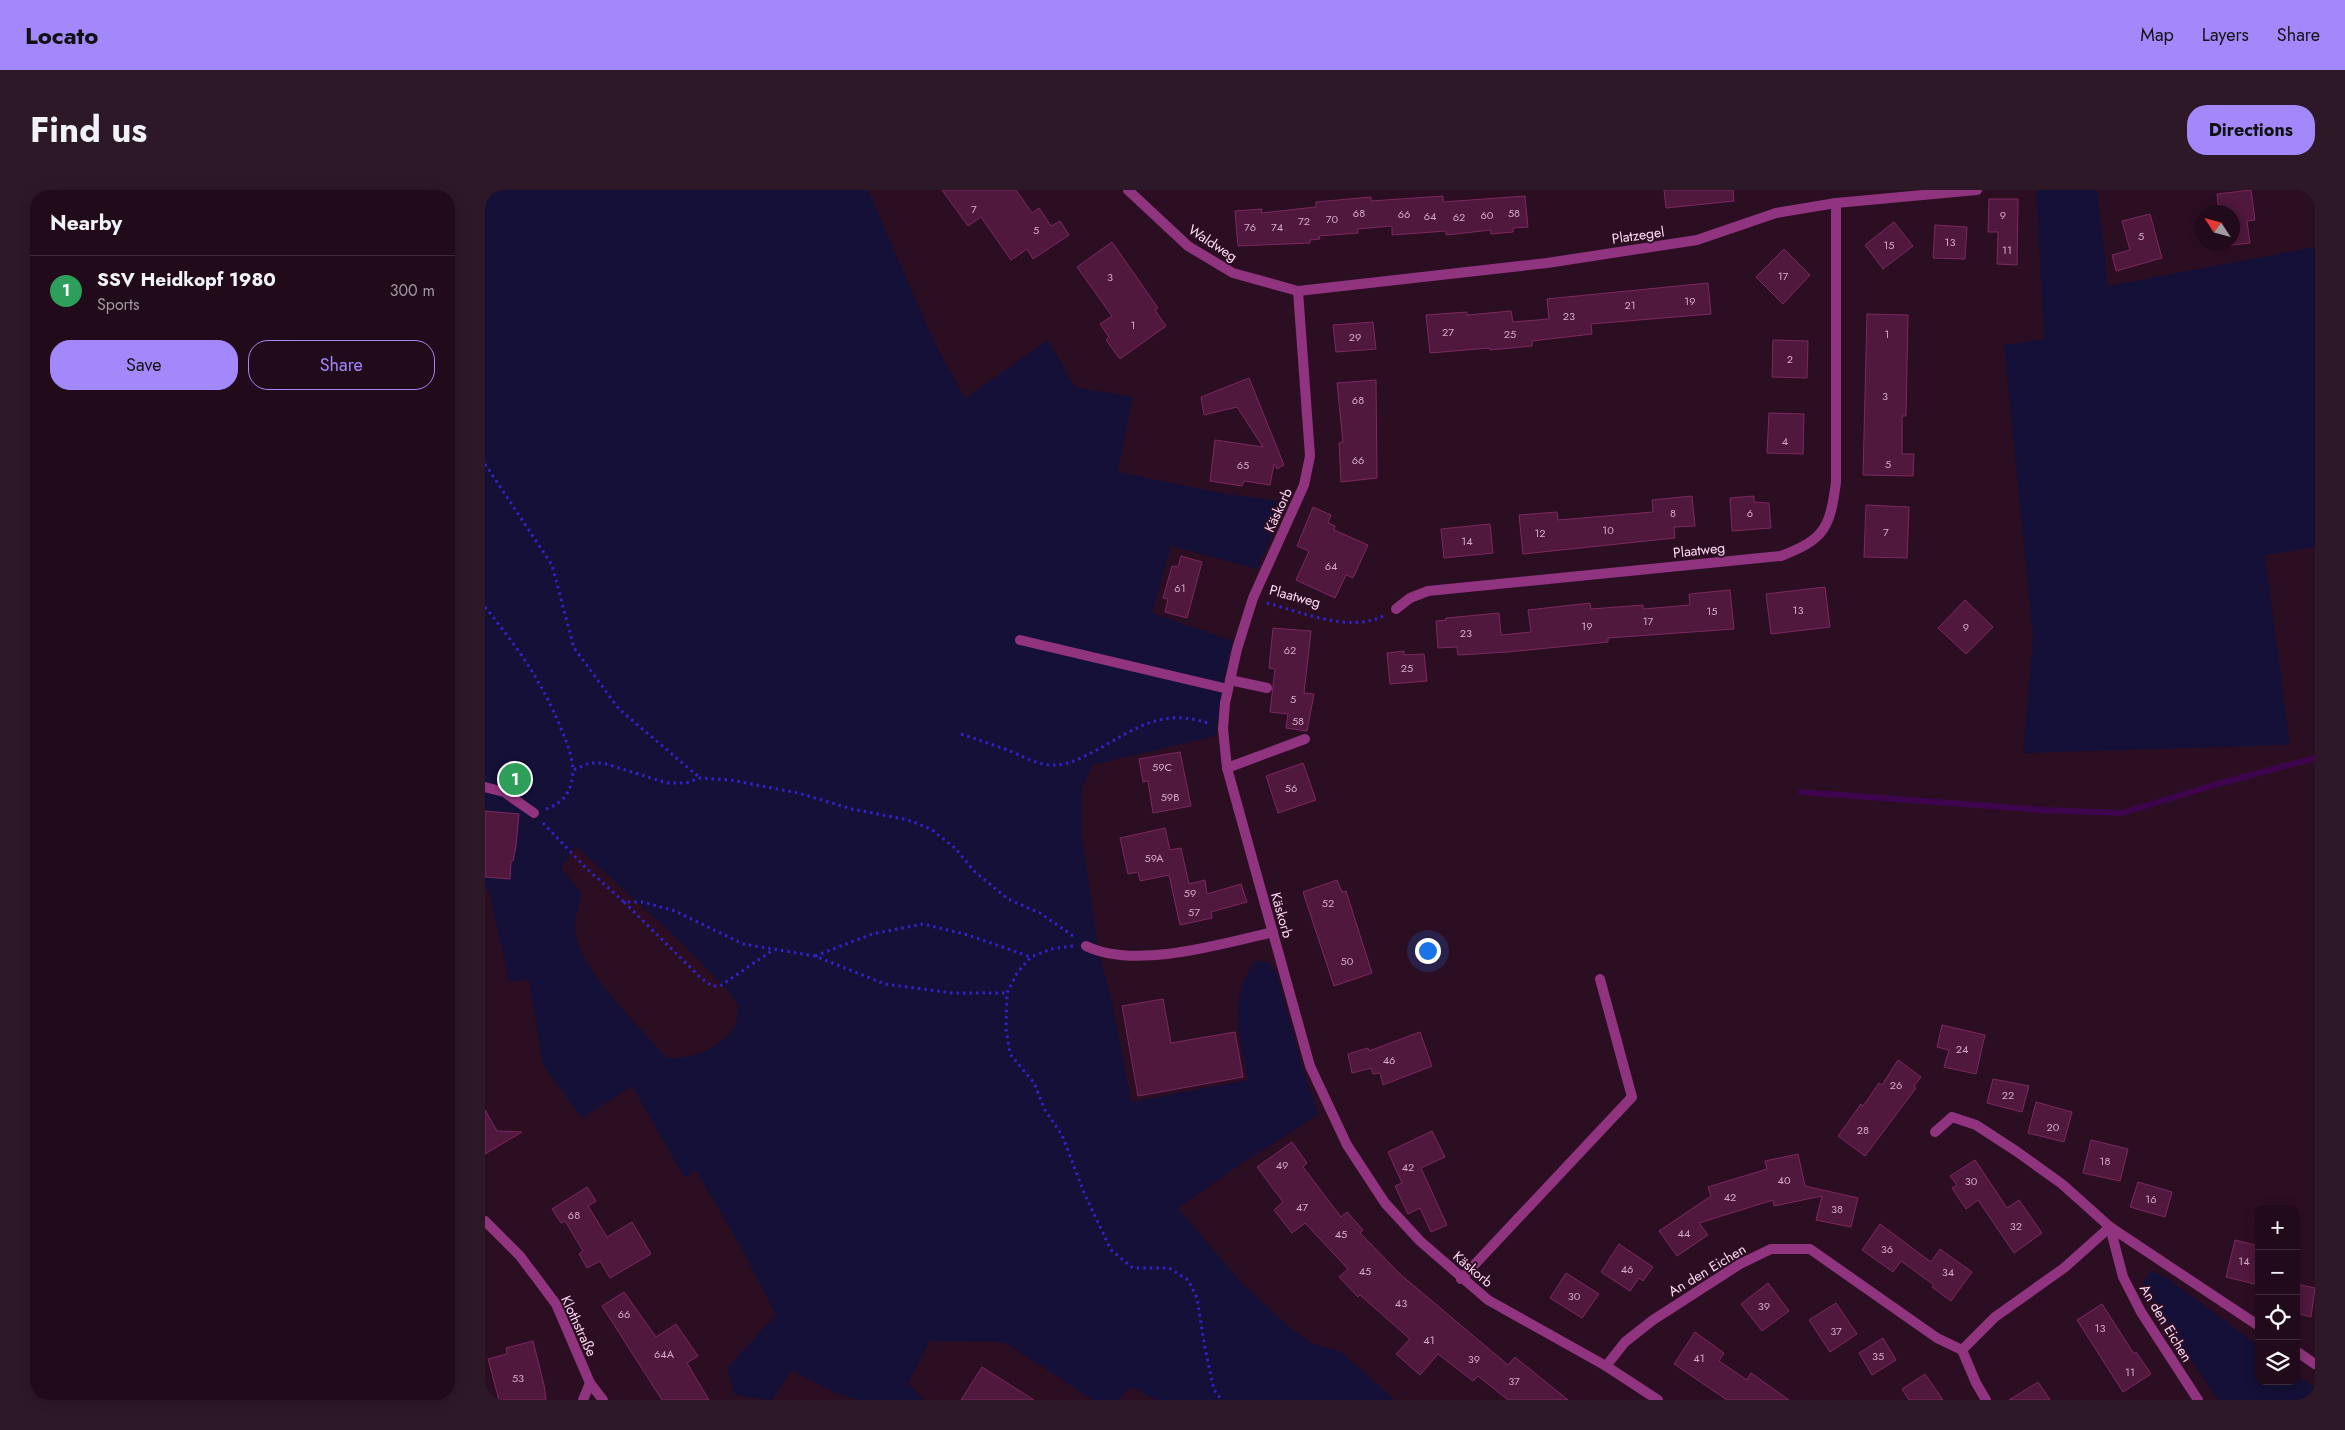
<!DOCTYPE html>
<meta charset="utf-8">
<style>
:root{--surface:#210a1a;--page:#2d1827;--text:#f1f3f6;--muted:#a29aa2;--line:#3e2b39;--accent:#a288fa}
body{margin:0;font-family:Jost,sans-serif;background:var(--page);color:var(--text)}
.controls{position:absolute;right:15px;bottom:15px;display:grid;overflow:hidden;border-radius:10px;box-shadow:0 2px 12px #0003}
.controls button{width:45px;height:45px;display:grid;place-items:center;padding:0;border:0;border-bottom:1px solid var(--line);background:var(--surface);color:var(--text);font:25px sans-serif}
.compass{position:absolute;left:1710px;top:15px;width:45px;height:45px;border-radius:50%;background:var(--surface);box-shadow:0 2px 12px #0003;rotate:306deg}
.you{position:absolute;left:942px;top:760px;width:18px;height:18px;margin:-12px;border:4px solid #fff;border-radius:50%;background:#1a73e8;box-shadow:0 0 0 8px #1a73e833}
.badge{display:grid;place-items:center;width:32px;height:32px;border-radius:50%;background:var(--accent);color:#fff;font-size:16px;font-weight:700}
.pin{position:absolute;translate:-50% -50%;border:2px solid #fff;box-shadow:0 1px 5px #0006}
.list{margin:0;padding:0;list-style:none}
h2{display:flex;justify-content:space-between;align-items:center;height:65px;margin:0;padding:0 20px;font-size:21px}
h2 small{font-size:16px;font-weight:400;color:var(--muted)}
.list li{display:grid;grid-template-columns:32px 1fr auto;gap:15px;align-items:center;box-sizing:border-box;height:70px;padding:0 20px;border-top:1px solid var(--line)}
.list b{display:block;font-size:19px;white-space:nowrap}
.list p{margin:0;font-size:16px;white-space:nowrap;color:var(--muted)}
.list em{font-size:16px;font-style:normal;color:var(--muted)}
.actions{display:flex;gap:10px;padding:15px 20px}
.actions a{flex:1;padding:11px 0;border:1px solid var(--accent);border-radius:20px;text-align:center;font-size:18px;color:var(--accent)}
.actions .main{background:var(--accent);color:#111}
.icon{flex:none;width:28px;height:28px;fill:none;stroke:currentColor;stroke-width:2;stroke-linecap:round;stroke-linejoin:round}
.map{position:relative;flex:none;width:1830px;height:1210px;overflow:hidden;border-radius:20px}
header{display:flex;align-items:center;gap:30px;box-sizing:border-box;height:70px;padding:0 25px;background:var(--accent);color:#111}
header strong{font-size:24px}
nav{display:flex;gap:28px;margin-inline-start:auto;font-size:18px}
.intro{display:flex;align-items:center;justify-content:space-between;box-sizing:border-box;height:120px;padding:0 30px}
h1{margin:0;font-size:35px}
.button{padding:12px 22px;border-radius:20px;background:var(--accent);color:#111;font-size:18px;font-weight:700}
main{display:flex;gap:30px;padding:0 30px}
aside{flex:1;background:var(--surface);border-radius:20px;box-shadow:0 2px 12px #0003}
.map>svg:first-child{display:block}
</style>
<header>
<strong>Locato</strong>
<nav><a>Map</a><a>Layers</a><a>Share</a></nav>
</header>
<div class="intro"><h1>Find us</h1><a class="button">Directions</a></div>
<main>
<aside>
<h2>Nearby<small></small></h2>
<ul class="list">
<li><span class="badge" style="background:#2e9e5b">1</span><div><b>SSV Heidkopf 1980</b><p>Sports</p></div><em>300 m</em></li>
</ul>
<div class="actions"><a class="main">Save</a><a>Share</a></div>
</aside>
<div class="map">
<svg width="1830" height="1210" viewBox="0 0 1830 1210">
<rect width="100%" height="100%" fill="#2c0e23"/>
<g fill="#141037" fill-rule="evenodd">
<path d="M0,0H383L450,154L480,208L563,150L590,197L648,207L633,282L741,304L802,312L772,379L686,356L667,423L748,451L740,484L731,546L607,575L597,599V647L613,758L628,815L646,912L763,890C755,848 741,806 771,771L783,772L792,783L819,882L834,924L756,974L693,1018L755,1091L802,1135L826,1153L856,1162L910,1210H671L646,1197L633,1210H608L519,1152L445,1151L423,1193L439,1210H370L346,1201L307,1180L287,1210L250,1205L242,1178L291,1125L258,1061L211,980L199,987L147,896L97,928L58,875L44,790L24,792L5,705L0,695ZM91,656L198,754L245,803L253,816C252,822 253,831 250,836C242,855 200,873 181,867C156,839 92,776 90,740C89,727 96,715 96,702L76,678Z"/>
<polygon points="1551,0 1612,0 1623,96 1830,57 1830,357 1780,365 1805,555 1538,563 1548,448 1519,155 1559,149"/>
<polygon points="1666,1081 1682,1088 1774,1156 1774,1191 1811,1191 1811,1184 1830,1198 1830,1210 1733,1210 1660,1101 1658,1091"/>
</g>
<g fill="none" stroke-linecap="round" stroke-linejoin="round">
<polyline stroke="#3e054e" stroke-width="6" points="1316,602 1558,620 1637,623 1729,595 1830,568"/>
</g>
<g fill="#4f183c" stroke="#7d2860">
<polygon points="457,0 531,0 547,23 554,18 566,36 575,31 584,45 548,69 542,59 526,70 496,27 483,36"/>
<polygon points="1179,0 1248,0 1249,11 1181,18"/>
<polygon points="1766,0 1770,30 1762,31 1765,53 1738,56 1738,52 1748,52 1748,22 1734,22 1732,4"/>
<polygon points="958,6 958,12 1040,6 1043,37 1028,38 1028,42 1006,44 1006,40 961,45 961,41 907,45 907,36 872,39 873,43 834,46 835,49 825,50 825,53 753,56 750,21 777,19 776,23 804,20 831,17 831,12 886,7 886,11"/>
<polygon points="1504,9 1533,9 1532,75 1512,74 1513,42 1503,42"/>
<polygon points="1665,24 1677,68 1631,81 1627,65 1645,60 1637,31"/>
<polygon points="1409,32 1428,56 1398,79 1380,55"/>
<polygon points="1450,35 1482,37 1480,69 1448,68"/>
<polygon points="627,52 673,118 670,120 681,136 635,169 621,150 624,147 615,134 627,126 592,77"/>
<polygon points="1299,59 1325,85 1298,114 1271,87"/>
<polygon points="1223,93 1226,124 1106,134 1107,144 1047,151 1047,156 1005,160 1005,158 945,163 941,125 982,122 982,125 1026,121 1028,132 1064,129 1062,109"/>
<polygon points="1382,124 1423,125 1421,226 1417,226 1417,264 1429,264 1428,286 1378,285"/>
<polygon points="888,132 891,159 851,162 848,135"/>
<polygon points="1288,150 1323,151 1322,188 1287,187"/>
<polygon points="764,188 799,275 792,279 789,274 785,295 759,291 757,296 725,291 730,250 778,257 752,217 719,225 716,207"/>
<polygon points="891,190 892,288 856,292 854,253 858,252 852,193"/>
<polygon points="1284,223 1319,224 1318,264 1282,263"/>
<polygon points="1207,306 1210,336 1189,337 1190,348 1038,364 1034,325 1072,322 1073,330 1168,322 1167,310"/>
<polygon points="1269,306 1269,312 1284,313 1286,338 1247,341 1245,308"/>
<polygon points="1381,315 1424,317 1422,368 1379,367"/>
<polygon points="828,317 846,325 843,333 850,336 849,340 883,355 868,388 861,385 850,408 811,390 824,361 812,356"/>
<polygon points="1005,334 1008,363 959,368 956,339"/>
<polygon points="696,366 717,372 702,428 680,422 683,409 678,408 687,376 693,377"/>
<polygon points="1340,397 1345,437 1286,444 1281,404"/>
<polygon points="1245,400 1249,439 1123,448 1123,452 1023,462 973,465 972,457 953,458 951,431 961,430 961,428 1014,423 1016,445 1046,442 1043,420 1105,413 1106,419 1158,415 1158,419 1205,415 1204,404"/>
<polygon points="1480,410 1508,437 1481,464 1453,438"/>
<polygon points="788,438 826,441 819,503 829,504 822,541 801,538 803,524 785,522 790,479 784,478"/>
<polygon points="919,461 919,465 939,464 942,491 905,494 902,463"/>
<polygon points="695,562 706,616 668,623 663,591 658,592 654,569"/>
<polygon points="818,573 831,610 793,623 781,586"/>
<polygon points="0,621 34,624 31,656 28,671 26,671 25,689 0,687"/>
<polygon points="680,638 685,660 696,658 704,694 720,690 722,704 756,694 762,712 726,722 727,728 695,735 684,685 655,691 653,682 643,684 635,648"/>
<polygon points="852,690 857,702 861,701 887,783 849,796 818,702"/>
<polygon points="678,809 686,853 750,842 758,887 653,906 637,816"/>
<polygon points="1457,835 1500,845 1491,884 1459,877 1464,860 1452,857"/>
<polygon points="935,842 947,876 898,895 895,883 888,884 886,878 867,883 863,864 883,858 884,861"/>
<polygon points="1413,870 1436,887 1429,896 1431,898 1380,966 1353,946 1376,914 1378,916 1394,893 1397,895"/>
<polygon points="1508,889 1544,896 1537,922 1502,913"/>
<polygon points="1551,912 1587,922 1579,952 1543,943"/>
<polygon points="0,920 12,941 37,942 0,964"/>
<polygon points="947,941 960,967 936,978 962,1035 946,1042 935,1018 923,1024 910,996 917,993 903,962"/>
<polygon points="1606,950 1643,959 1635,991 1598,983"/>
<polygon points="807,952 822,973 818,977 856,1027 862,1022 878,1040 875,1043 916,1085 1023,1175 1030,1167 1083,1210 1023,1210 993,1186 988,1191 953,1164 935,1185 911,1164 925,1149 875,1105 873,1107 854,1087 863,1079 820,1033 807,1043 789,1020 798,1012 772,977"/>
<polygon points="1313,964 1320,996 1373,1008 1366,1037 1331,1030 1337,1006 1289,1016 1288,1010 1214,1033 1223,1045 1192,1066 1174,1041 1226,1006 1223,997 1282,979 1280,971"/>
<polygon points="1490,970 1522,1018 1534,1010 1557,1043 1529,1063 1493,1010 1481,1019 1467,998 1472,995 1465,986"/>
<polygon points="1653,992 1687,1002 1680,1027 1645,1017"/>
<polygon points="102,997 111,1011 103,1016 122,1047 147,1032 166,1064 125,1088 115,1071 102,1078 94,1064 98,1061 80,1031 76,1033 67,1019"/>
<polygon points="1395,1034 1446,1072 1455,1059 1487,1082 1466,1111 1447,1097 1449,1095 1416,1071 1408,1082 1377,1060"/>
<polygon points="1750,1050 1774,1056 1774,1095 1741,1087"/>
<polygon points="1134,1054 1168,1077 1158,1091 1154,1088 1145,1101 1116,1082"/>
<polygon points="1081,1083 1114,1104 1097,1128 1065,1108"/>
<polygon points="1283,1093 1304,1121 1277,1141 1256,1114"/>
<polygon points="1811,1094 1830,1098 1826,1127 1811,1123"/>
<polygon points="139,1102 171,1147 191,1134 213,1166 202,1173 224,1210 177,1210 117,1116"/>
<polygon points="1351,1113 1372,1144 1345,1162 1324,1130"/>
<polygon points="1617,1114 1649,1164 1651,1162 1666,1184 1638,1202 1592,1130"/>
<polygon points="1210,1142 1239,1163 1234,1171 1262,1190 1266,1183 1304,1210 1242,1210 1189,1174"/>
<polygon points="1398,1148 1411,1170 1387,1185 1374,1163"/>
<polygon points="48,1151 59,1195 61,1210 14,1210 3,1169 22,1164 21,1158"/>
<polygon points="497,1177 549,1210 476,1210"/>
<polygon points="1440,1184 1458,1210 1424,1210 1417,1199"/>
<polygon points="1553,1192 1565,1210 1524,1210"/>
</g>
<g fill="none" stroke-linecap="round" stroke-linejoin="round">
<g stroke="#3023c9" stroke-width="3" stroke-dasharray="2.5 4" stroke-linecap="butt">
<polyline points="0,274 67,375 89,458 134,519 215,588"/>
<path d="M782,413C817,422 864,443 898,426"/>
<path d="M0,417C32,457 55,488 75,536C81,551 87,564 88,580"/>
<path d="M476,544C491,549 505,554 520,559C536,565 552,576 570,575C582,575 596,568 606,563C648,541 674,517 723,533"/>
<path d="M61,619C81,612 87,599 88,580L104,573H118L182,593H201L215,588L246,590L313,603L367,619L423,630L446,639L470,658L489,681L523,709L555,723L591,748"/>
<polyline points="58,633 100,677 139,712 158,712 190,721 258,754 330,766 400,794 467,803 522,803"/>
<polyline points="139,712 216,788 227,796 235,796 288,760"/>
<polyline points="588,756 566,759 546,767 532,783 522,803 521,839 525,864 549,893 560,920 577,945 600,1005 626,1060 648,1078 684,1078 703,1090 712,1108 720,1158 729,1200 737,1210"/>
<polyline points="330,766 387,744 438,734 483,745 546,767"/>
</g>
<g stroke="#90347f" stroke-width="10">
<polyline points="745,490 782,498"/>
<polyline points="742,578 820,549"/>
<polyline points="0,597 19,602 49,623"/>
<path d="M601,756C650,780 737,754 788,742"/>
</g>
<g stroke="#90347f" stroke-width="10">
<polyline points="643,0 703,56 748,83 813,101 1062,73 1212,50 1291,23 1351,13 1492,0"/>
<polyline points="813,101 825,266 819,295 768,408 752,459 740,513 738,539 742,578 825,876 862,955 900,1013 935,1051 1003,1110 1121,1176 1173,1210"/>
<path d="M911,419L925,408L943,401L1296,366C1340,349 1345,338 1351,292V13"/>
<polyline points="535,450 743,499"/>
<polyline points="1450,942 1467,927 1491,935 1531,961 1577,994 1625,1037 1638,1087 1656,1122 1713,1210"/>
<polyline points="0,1031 35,1066 71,1114 105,1193 118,1210"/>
<polyline points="976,1089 1147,907 1115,789"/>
<polyline points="1477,1160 1491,1193 1501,1210"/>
<polyline points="1811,1161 1830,1174"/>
<polyline points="1121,1176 1140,1152 1168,1130 1255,1074 1286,1059 1325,1059 1452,1148 1477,1160 1510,1127 1579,1078 1625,1037 1774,1136"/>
<polyline points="98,1210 105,1193"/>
</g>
</g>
<g text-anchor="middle" stroke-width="4" stroke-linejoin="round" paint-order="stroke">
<g font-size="11" fill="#d3a9c7">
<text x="489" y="23">7</text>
<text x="874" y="27">68</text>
<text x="1029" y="27">58</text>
<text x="919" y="28">66</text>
<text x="1002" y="29">60</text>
<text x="1518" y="29">9</text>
<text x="945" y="30">64</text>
<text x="974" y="31">62</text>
<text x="847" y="33">70</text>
<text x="819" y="35">72</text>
<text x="765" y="41">76</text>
<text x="792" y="41">74</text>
<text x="551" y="44">5</text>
<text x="1656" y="50">5</text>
<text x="1465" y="56">13</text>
<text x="1404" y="59">15</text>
<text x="1522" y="64">11</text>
<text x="1298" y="90">17</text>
<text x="625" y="91">3</text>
<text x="1205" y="115">19</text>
<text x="1145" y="119">21</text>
<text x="1084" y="130">23</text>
<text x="648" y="139">1</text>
<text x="963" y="146">27</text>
<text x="1025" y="148">25</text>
<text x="1402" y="148">1</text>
<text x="870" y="151">29</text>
<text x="1305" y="173">2</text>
<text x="1400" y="210">3</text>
<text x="873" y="214">68</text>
<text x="1300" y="255">4</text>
<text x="873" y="274">66</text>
<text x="1403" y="278">5</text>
<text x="758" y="279">65</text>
<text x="1188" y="327">8</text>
<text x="1265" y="327">6</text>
<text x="1123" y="344">10</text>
<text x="1401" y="346">7</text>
<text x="1055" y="347">12</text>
<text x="982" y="355">14</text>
<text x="846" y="380">64</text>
<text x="695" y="402">61</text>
<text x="1313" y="424">13</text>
<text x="1227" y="425">15</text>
<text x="1163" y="435">17</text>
<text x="1102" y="440">19</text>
<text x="1481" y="441">9</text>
<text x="981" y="447">23</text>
<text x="805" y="464">62</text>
<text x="922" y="482">25</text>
<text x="808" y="513">5</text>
<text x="813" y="535">58</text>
<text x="677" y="581">59C</text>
<text x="806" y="602">56</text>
<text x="685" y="611">59B</text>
<text x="669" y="672">59A</text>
<text x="705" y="707">59</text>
<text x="843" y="717">52</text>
<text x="709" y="726">57</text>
<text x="862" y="775">50</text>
<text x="1477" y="863">24</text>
<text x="904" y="874">46</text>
<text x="1411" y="899">26</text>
<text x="1523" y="909">22</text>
<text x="1568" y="941">20</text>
<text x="1378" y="944">28</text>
<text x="1620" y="975">18</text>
<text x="797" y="979">49</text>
<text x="923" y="981">42</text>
<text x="1299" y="994">40</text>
<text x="1486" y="995">30</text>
<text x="1245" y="1011">42</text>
<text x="1666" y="1013">16</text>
<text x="817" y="1021">47</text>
<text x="1352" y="1023">38</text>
<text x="89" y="1029">68</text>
<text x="1531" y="1040">32</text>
<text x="1199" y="1047">44</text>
<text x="856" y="1048">45</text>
<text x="1402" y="1063">36</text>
<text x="1759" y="1075">14</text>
<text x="1142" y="1083">46</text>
<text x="880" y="1085">45</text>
<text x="1463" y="1086">34</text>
<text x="1089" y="1110">30</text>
<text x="916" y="1117">43</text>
<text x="1279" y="1120">39</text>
<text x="139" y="1128">66</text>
<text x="1615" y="1142">13</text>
<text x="1351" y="1145">37</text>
<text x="944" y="1154">41</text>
<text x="179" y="1168">64A</text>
<text x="1393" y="1170">35</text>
<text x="1214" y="1172">41</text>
<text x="989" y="1173">39</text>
<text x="1645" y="1186">11</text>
<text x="33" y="1192">53</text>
<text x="1029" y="1195">37</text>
</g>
<g font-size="14" fill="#ffd9f5" stroke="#2c0e23">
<text transform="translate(1153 45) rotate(-8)" y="5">Platzegel</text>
<text transform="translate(728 53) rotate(33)" y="5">Waldweg</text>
<text transform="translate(793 320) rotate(-65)" y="5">Käskorb</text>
<text transform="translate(1214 360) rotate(-6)" y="5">Plaatweg</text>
<text transform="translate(810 406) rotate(15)" y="5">Plaatweg</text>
<text transform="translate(797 725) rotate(74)" y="5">Käskorb</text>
<text transform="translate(988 1079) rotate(40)" y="5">Käskorb</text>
<text transform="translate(1222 1080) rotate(-31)" y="5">An den Eichen</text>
<text transform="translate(1681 1133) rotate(59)" y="5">An den Eichen</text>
<text transform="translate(94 1136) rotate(65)" y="5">Klothstraße</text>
</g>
</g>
</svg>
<div class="controls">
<button>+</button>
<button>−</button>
<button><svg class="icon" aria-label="locate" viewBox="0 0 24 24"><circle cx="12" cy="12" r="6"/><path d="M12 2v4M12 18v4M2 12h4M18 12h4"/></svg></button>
<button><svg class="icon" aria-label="layers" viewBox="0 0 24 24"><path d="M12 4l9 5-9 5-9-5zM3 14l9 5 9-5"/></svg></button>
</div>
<svg class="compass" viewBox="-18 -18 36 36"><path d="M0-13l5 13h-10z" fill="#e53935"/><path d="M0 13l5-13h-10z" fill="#a29aa2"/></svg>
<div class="you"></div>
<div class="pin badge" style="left:30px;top:589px;background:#2e9e5b">1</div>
</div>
</main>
